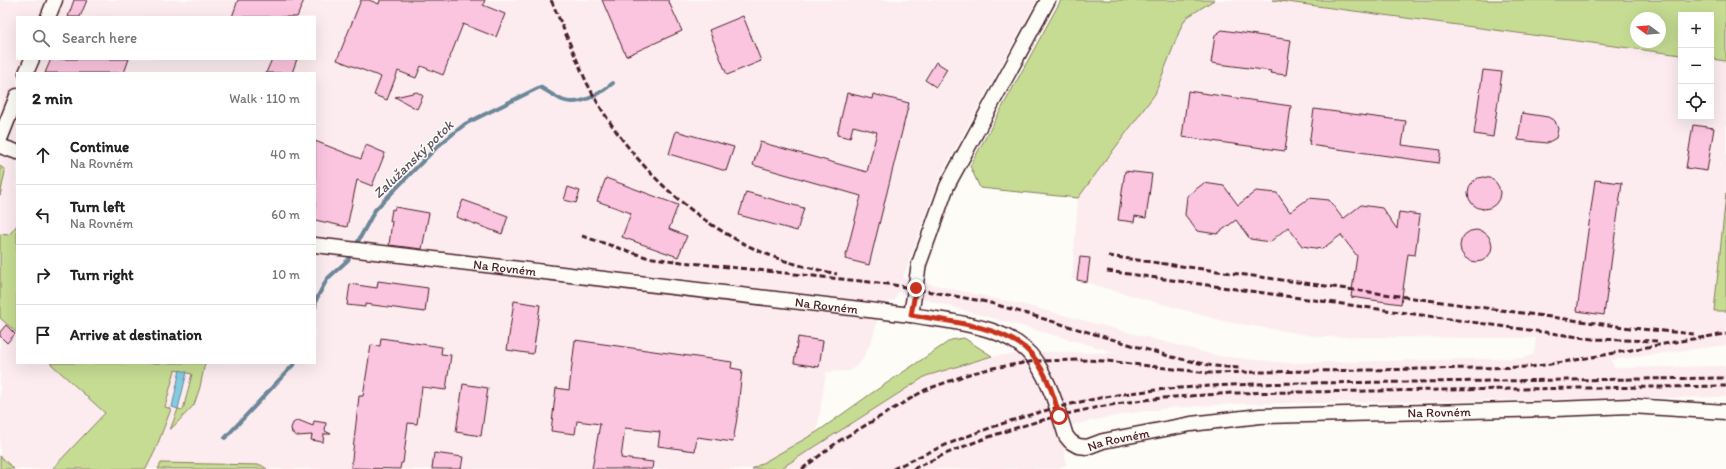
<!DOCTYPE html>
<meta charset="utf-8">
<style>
:root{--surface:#fff;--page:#f2f2f2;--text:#222;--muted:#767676;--line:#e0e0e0}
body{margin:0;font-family:Itim,sans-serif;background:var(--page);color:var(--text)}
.controls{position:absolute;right:12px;top:12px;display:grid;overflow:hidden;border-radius:0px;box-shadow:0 4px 16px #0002}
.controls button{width:36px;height:36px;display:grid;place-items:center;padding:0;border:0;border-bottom:1px solid var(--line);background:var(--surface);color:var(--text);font:20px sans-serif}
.compass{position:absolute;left:1630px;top:12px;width:36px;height:36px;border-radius:50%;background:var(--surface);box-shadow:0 4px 16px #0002;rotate:286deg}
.stop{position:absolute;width:12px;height:12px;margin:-9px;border:3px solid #c8321e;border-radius:50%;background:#fff}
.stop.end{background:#c8321e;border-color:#fff;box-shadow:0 1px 4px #0008}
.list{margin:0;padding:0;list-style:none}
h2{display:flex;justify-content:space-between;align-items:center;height:52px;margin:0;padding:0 16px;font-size:17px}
h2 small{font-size:13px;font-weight:400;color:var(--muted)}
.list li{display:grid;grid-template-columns:26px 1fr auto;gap:12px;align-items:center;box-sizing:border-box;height:60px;padding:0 16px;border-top:1px solid var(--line)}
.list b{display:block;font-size:15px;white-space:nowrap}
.list p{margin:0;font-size:13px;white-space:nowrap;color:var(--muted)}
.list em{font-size:13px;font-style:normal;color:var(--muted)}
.icon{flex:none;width:22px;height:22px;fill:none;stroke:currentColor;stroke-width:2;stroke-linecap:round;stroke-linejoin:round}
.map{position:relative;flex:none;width:1726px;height:469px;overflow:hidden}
.search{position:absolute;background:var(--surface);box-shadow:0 4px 16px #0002;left:16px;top:16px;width:300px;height:44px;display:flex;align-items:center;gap:10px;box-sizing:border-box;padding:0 14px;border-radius:0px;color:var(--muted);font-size:15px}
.panel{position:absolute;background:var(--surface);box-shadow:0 4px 16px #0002;left:16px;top:72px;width:300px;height:292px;border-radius:0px}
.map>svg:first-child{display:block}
</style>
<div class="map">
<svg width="1726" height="469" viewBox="0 0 1726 469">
<rect width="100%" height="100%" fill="#fdfcf7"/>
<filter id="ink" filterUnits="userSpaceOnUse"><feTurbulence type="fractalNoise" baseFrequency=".025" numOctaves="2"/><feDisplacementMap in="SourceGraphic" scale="8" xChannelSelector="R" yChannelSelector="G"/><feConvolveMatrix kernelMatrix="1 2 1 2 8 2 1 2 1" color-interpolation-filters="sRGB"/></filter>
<g filter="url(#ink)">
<path fill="#fcecf0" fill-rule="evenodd" d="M0,0H1037L938,180L903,278L1029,306L1218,356L1287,363L1523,358L1534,354L1536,338L1321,337L1227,322L1101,287L1087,282L1072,279L1078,198L1155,94L1181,27L1186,18L1214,0H1272L1681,55V117H1711V59L1726,61V194L1714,311H1726V345L1612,360L1614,368L1726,366V397L1233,404L1169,408L1125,414L1062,427L1066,465L1056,469H780L926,376L992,356L1045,352L1118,353L898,292L895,300L878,304L877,322L872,340L861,362L850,371L826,372L817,432L752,469H267L261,465L161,463L158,469H0ZM17,17H315V59H17ZM17,73H315V363H17Z"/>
<g fill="#c5dc92" stroke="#887e5e" fill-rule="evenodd">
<polygon points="1061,0 1214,0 1186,18 1181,27 1155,94 1078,198 980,188 970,166"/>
<path d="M1272,0H1726V61L1711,59V15H1681V55ZM1636,18H1660V42H1636Z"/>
<polygon points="0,166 4,169 5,172 0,196"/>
<polygon points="1726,194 1726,311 1714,311"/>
<polygon points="17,225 17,333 0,318 0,234 9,235"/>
<polygon points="964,338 992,356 926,376 780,469 752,469 817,432 872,393 951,340"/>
<polygon points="50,363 205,363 200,387 194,405 170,430 178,409 183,410 192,374 175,370 165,407 171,409 155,451 146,469 52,469 105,413"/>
<polygon points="0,456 14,469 0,469"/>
<polygon points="161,463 261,465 267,469 158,469"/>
</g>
<polygon fill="#82cce2" stroke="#6c8799" points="180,370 187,372 178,409 172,407"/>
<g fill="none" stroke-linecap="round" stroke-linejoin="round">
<g stroke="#6c8799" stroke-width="4">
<path d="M315,308L316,300L327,279L348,260L375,210L411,173L438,146L465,124L540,87C547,91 554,96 562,100C579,107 600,94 613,83"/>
<polyline points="225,438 295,363"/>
</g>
</g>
<g fill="#fbc5df" stroke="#4a1f2b">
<polygon points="74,0 87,0 80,17 68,17"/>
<polygon points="238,0 304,0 297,17 232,17"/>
<polygon points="361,0 369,0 379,4 380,0 485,0 483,5 505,14 496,37 463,24 443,75 421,66 416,78 398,71 387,100 374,95 381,77 337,60"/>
<polygon points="602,0 668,0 682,31 626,56"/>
<polygon points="743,16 761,61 727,75 709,30"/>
<polygon points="1222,30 1291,40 1286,75 1270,73 1271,71 1211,63 1215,35"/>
<polygon points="51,59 129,59 124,73 45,73"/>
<polygon points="272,59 297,59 292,73 266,73"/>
<polygon points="936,62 947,69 936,87 925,80"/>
<polygon points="1483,70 1502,72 1493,137 1474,134"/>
<polygon points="1188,91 1291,106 1285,151 1182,137"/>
<polygon points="417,92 423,96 417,109 395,97"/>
<polygon points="847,93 872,99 873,94 909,103 869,265 845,259 861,196 753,165 760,142 867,172 877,132 853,126 850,138 837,135"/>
<polygon points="1314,109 1406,121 1402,145 1441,150 1439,163 1309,145"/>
<polygon points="1522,113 1548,117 1555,121 1558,129 1556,138 1547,143 1518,140"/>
<polygon points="1693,125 1714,128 1707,171 1686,168"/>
<polygon points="676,131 734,147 726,171 669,154"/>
<polygon points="315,141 361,159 366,145 385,153 372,186 357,180 347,227 315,220"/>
<polygon points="1125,171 1152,174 1146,218 1135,216 1134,222 1118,220"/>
<circle cx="1484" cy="193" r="16"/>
<polygon points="606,178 678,205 669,229 687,236 678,257 622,237 631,213 597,201"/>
<polygon points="1595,180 1622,183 1604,315 1577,311"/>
<polygon points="1204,183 1224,186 1238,205 1256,191 1277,193 1290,212 1309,198 1329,200 1343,219 1361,205 1382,208 1397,229 1399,212 1420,215 1415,255 1408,254 1401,304 1351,297 1357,256 1341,235 1322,249 1302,246 1288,227 1270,242 1250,239 1236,220 1217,234 1197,231 1185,215 1187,196"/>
<polygon points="568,187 580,191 576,203 564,200"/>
<polygon points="746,192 804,208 797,231 739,215"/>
<polygon points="463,200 508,216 502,234 456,217"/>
<polygon points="395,207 429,213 422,249 389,245 392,221 390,221 392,209 394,210"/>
<circle cx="1476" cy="246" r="16"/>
<polygon points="1080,257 1090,258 1087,282 1077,280"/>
<polygon points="378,281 428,288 425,312 365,304 365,307 347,305 350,284 377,288"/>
<polygon points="514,301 540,305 533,354 507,350"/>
<polygon points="6,325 15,334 7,343 0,336 0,332"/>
<polygon points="798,337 823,341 819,367 794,363"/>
<polygon points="381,338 442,347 441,354 451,355 446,390 422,387 417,424 408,423 403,463 401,463 400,469 351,468 359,396 363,396 371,345 380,346"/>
<polygon points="575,340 732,362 731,368 742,370 737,418 733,442 697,437 695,451 658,446 660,432 625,428 621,458 653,462 652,469 592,469 600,424 577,421 575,434 551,431 556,388 569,390"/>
<polygon points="463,384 488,388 481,436 456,432"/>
<polygon points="298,420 313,426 314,421 326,423 325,431 331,434 324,434 323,442 311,440 312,435 297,436 292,433 291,428 293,423"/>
<polygon points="434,453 463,457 461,469 432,469"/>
</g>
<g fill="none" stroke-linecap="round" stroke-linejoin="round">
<defs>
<g id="street">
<polyline points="48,17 55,0"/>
<polyline points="26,73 32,59"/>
<polyline points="0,139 17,96"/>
<polyline points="0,146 17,152"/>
<path id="s1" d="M315,245L911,315C951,322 1013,325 1036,362C1051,385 1058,411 1066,436L1071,442L1078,446L1087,447L1103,441L1191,424L1260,416L1555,409L1631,406L1726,412"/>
<polyline points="911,315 919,264 947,186 1048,0"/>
</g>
</defs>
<use href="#street" stroke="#4a1f2b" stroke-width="17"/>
<use href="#street" stroke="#fdfcf7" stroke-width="14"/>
<g stroke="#4a1f2b" stroke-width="3" stroke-dasharray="6 3" stroke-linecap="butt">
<path d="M551,0C563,27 574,54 586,81C623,156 691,224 769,255C791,264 814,269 837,274"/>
<polyline points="582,236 646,257 682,262 888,284 987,302 1172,357 1213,366 1240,368"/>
<polyline points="1108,256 1631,328 1694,334"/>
<polyline points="1107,271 1593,339 1657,341"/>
<path d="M802,469L839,441L925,390L969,374L993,368L1036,361L1080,360L1107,361L1208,373L1530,367C1596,358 1660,343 1726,334"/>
<path d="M893,469C978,427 1073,396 1169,389C1249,382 1331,383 1411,382C1516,381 1621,379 1726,378"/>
<path d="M913,469C978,437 1051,414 1123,403C1159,397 1196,396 1232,393L1726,386"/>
</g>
</g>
</g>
<g fill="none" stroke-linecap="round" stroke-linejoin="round" filter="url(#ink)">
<path stroke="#c8321e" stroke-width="5" d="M916,288L911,315C947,321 996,325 1025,348C1043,363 1054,394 1059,416"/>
</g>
<g text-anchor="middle" stroke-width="3" stroke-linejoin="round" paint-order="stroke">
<g font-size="13" fill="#4a1f2b" stroke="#fdfcf7">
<text dy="5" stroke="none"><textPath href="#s1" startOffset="191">Na Rovném</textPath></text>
<text dy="5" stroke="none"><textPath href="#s1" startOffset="515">Na Rovném</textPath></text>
<text dy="5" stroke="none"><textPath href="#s1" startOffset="1198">Na Rovném</textPath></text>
<text dy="5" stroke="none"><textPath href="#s1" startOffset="875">Na Rovném</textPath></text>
</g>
<g font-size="14" font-style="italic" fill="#5b5362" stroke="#fdfcf7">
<text transform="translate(413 159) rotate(-44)" y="5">Zalužanský potok</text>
</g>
</g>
</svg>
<div class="controls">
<button>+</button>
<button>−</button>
<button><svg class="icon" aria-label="locate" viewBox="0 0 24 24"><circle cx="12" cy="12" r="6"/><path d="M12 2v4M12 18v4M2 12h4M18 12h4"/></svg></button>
</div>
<svg class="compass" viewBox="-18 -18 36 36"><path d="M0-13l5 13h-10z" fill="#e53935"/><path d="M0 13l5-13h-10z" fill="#767676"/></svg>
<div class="stop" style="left:1059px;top:416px"></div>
<div class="stop end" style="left:916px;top:288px"></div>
<div class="search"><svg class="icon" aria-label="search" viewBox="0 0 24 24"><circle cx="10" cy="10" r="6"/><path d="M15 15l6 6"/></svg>Search here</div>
<section class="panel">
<h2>2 min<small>Walk · 110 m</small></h2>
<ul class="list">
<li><svg class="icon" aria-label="ahead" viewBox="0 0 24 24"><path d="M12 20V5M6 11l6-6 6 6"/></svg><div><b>Continue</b><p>Na Rovném</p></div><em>40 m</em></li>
<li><svg class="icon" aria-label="left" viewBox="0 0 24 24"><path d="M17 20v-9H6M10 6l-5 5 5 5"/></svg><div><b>Turn left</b><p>Na Rovném</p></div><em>60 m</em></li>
<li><svg class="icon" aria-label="right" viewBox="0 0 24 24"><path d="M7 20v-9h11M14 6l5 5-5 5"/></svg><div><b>Turn right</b></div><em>10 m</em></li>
<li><svg class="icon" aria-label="arrive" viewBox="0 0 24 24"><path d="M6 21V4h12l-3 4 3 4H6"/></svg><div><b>Arrive at destination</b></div></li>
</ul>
</section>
</div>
